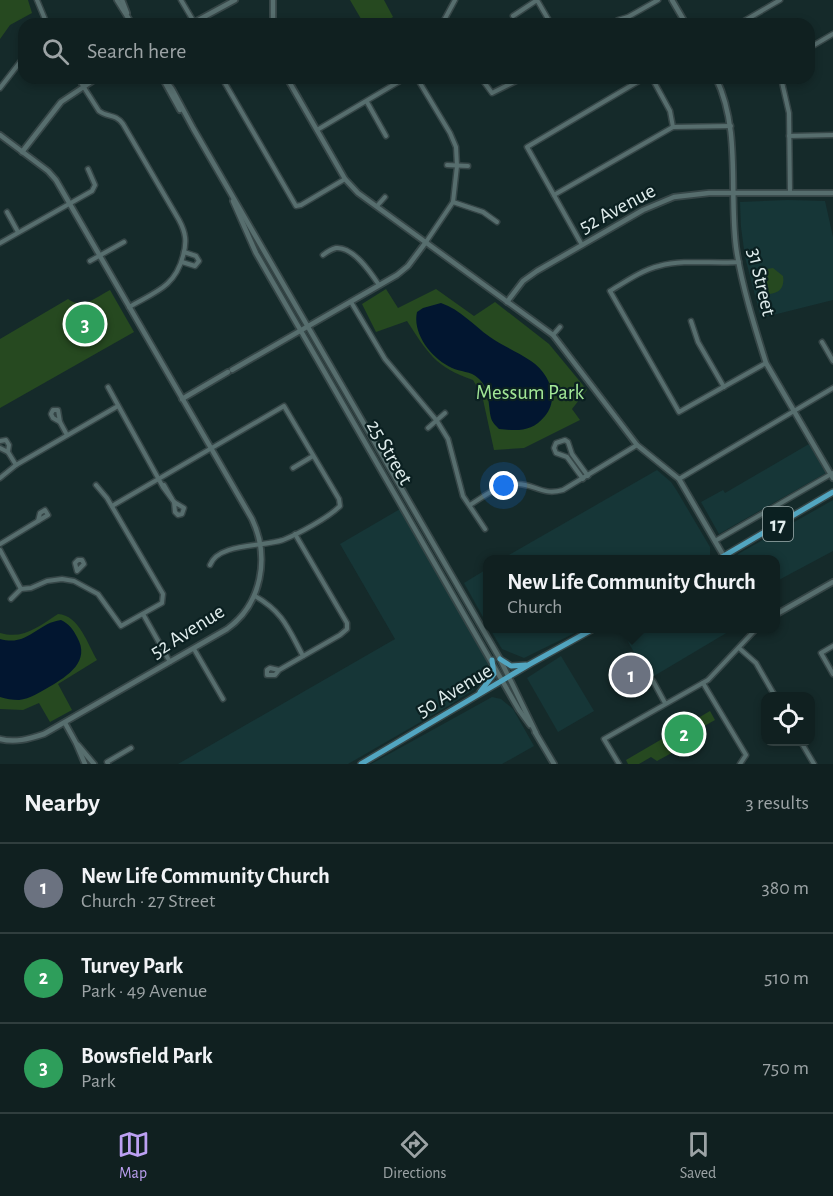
<!DOCTYPE html>
<meta charset="utf-8">
<style>
:root{--surface:#102020;--page:#1e2d2d;--text:#f1f3f6;--muted:#9ca3a5;--line:#303e3e;--accent:#bca0f2}
body{margin:0;font-family:"Alegreya Sans",sans-serif;background:var(--page);color:var(--text)}
.controls{position:absolute;right:18px;bottom:18px;display:grid;overflow:hidden;border-radius:12px;box-shadow:0 3px 9px #0003}
.controls button{width:54px;height:54px;display:grid;place-items:center;padding:0;border:0;border-bottom:2px solid var(--line);background:var(--surface);color:var(--text);font:30px sans-serif}
.you{position:absolute;left:504px;top:486px;width:21px;height:21px;margin:-15px;border:4px solid #fff;border-radius:50%;background:#1a73e8;box-shadow:0 0 0 9px #1a73e833}
.badge{display:grid;place-items:center;width:39px;height:39px;border-radius:50%;background:var(--accent);color:#fff;font-size:20px;font-weight:700}
.pin{position:absolute;translate:-50% -50%;border:3px solid #fff;box-shadow:0 2px 6px #0006}
.popup{position:absolute;left:483px;top:555px;width:297px;height:78px;box-sizing:border-box;display:grid;place-content:center;border-radius:12px;background:var(--surface);filter:drop-shadow(0 2px 4px #0005);font-size:20px;white-space:nowrap;color:var(--muted)}
.popup b{font-size:22px;color:var(--text)}
.popup::after{content:'';position:absolute;left:50%;top:100%;margin-left:-12px;border:12px solid transparent;border-top-color:var(--surface)}
.list{margin:0;padding:0;list-style:none}
h2{display:flex;justify-content:space-between;align-items:center;height:78px;margin:0;padding:0 24px;font-size:26px}
h2 small{font-size:20px;font-weight:400;color:var(--muted)}
.list li{display:grid;grid-template-columns:39px 1fr auto;gap:18px;align-items:center;box-sizing:border-box;height:90px;padding:0 24px;border-top:2px solid var(--line)}
.list b{display:block;font-size:22px;white-space:nowrap}
.list p{margin:0;font-size:20px;white-space:nowrap;color:var(--muted)}
.list em{font-size:20px;font-style:normal;color:var(--muted)}
.icon{flex:none;width:33px;height:33px;fill:none;stroke:currentColor;stroke-width:2;stroke-linecap:round;stroke-linejoin:round}
.map{position:relative;flex:none;width:833px;height:764px;overflow:hidden}
.search{position:absolute;background:var(--surface);box-shadow:0 3px 9px #0003;left:18px;right:18px;top:18px;height:66px;display:flex;align-items:center;gap:15px;box-sizing:border-box;padding:0 21px;border-radius:18px;color:var(--muted);font-size:22px}
.sheet{height:348px;background:var(--surface)}
nav{display:flex;justify-content:space-around;align-items:center;box-sizing:border-box;height:84px;border-top:2px solid var(--line);background:var(--surface);font-size:16px;color:var(--muted)}
nav a{display:grid;justify-items:center;gap:3px}
nav .on{color:var(--accent)}
.map>svg:first-child{display:block}
</style>
<div class="map">
<svg width="833" height="764" viewBox="0 0 833 764">
<rect width="100%" height="100%" fill="#152a2a"/>
<g fill="#163637">
<polygon points="788,200 825,201 833,237 833,300 761,318 745,257 741,227 740,202"/>
<polygon points="809,444 826,473 719,534 701,502 723,490 725,493"/>
<polygon points="657,470 671,482 677,491 710,547 710,556 704,560 502,559"/>
<polygon points="833,500 833,551 775,582 775,560 737,559 738,554"/>
<polygon points="400,509 490,666 491,674 485,682 450,705 348,764 178,764 395,639 340,544"/>
<polygon points="487,569 487,624 464,583"/>
<polygon points="490,629 583,629 524,658 502,649"/>
<polygon points="621,629 733,629 649,679"/>
<polygon points="561,656 594,711 558,732 527,678"/>
<polygon points="492,697 501,699 513,709 534,746 502,764 371,764"/>
</g>
<g fill="#264920">
<polygon points="0,0 28,0 32,13 10,25 0,39"/>
<polygon points="350,0 384,0 393,17 382,24 364,24"/>
<path d="M773,268L783,276C785,289 778,294 766,294L759,287L756,274L760,270Z"/>
<path d="M386,289L398,308L436,289L474,316L495,302L549,344L587,390L572,409L580,420L524,448L494,450L482,395L473,380C435,367 428,353 407,321L376,332L362,304Z"/>
<path d="M110,290L134,332L0,408V339L68,299C83,310 96,297 110,290Z"/>
<path d="M58,614C79,615 88,645 97,660L58,684L72,710L50,722L39,703L23,710L0,709V633C24,640 39,626 58,614Z"/>
<polygon points="710,711 715,720 699,729 697,739 657,761 651,757 639,764 628,764 626,760"/>
</g>
<g fill="#021630">
<path d="M441,303C461,310 473,325 490,337C503,346 518,352 531,361C549,373 560,398 545,416C532,432 518,431 499,429C496,426 492,422 491,418C488,404 490,388 478,378C471,371 460,372 452,368C432,359 412,334 417,312L423,308Z"/>
<path d="M61,620C69,624 73,629 77,637C91,661 68,676 49,687C40,692 30,699 19,700C12,700 6,699 0,697V639C28,647 37,623 61,620Z"/>
</g>
<g fill="none" stroke-linecap="round" stroke-linejoin="round">
<defs>
<g id="street">
<polyline points="37,0 47,24"/>
<polyline points="181,0 194,22"/>
<polyline points="513,16 537,0 551,24"/>
<polyline points="618,20 628,17 658,0"/>
<polyline points="442,24 455,0"/>
<polyline points="739,24 780,0"/>
<polyline points="809,48 833,34"/>
<path d="M78,78L99,111C108,118 115,113 123,124L179,220C186,233 187,242 183,256C175,287 155,292 129,307"/>
<polyline points="222,78 296,206 301,205 345,179"/>
<polyline points="417,78 450,133 456,147 457,166 453,202 426,242"/>
<polyline points="481,78 492,93 522,78"/>
<polyline points="652,78 670,111 673,127"/>
<polyline points="781,78 789,113 790,193"/>
<polyline points="0,88 24,57"/>
<polyline points="367,102 386,136"/>
<polyline points="317,130 405,78"/>
<polyline points="789,136 833,135"/>
<polyline points="447,165 468,166"/>
<polyline points="554,195 673,127 731,126"/>
<polyline points="453,202 483,212 497,222"/>
<polyline points="377,206 385,197"/>
<polyline points="7,212 18,232"/>
<polyline points="0,243 92,191 95,185 88,169"/>
<polyline points="582,245 527,147 644,78"/>
<path d="M323,255C327,252 332,249 336,248C353,246 371,273 379,285"/>
<polyline points="90,261 124,242"/>
<polyline points="182,262 195,266 199,261 196,256 184,252"/>
<path d="M739,262C713,264 685,259 659,266C642,270 625,282 610,291L679,412L766,363"/>
<polyline points="351,302 385,359 437,421 448,439 463,496 485,529"/>
<polyline points="691,321 698,342 724,387"/>
<polyline points="553,335 560,327"/>
<polyline points="822,342 833,361"/>
<polyline points="108,387 163,487 174,502"/>
<polygon points="53,410 58,410 60,422 53,418 51,414"/>
<polyline points="60,422 67,435"/>
<polyline points="428,428 445,413"/>
<polyline points="0,441 6,440 9,445 8,452 0,448"/>
<polyline points="8,452 16,465"/>
<polyline points="293,468 313,456"/>
<polyline points="0,478 16,465 118,406"/>
<polyline points="583,479 567,457 556,453 554,448 556,443 565,440 568,442 572,454 588,476"/>
<polyline points="679,479 833,388"/>
<polyline points="164,485 172,499"/>
<polygon points="174,502 184,508 182,514 178,515 175,512"/>
<path d="M470,505C483,497 500,483 517,484C535,484 542,496 563,490L637,445"/>
<path d="M112,506L284,406L339,499L340,506C328,518 298,534 283,540C262,547 218,543 210,565"/>
<polygon points="45,510 48,515 38,521 40,513"/>
<polyline points="715,541 833,473"/>
<polyline points="0,544 38,521"/>
<polyline points="0,550 21,589"/>
<polygon points="78,560 82,560 84,564 77,571 75,563"/>
<path d="M255,596C283,612 288,628 303,656"/>
<polyline points="11,599 21,589 31,588 47,581 62,579 74,581 98,594 121,626 162,603 163,594 107,498 96,485"/>
<polyline points="143,614 170,662"/>
<polyline points="833,646 821,653 833,674"/>
<polyline points="739,648 756,663 775,696"/>
<polyline points="194,649 223,699"/>
<polyline points="279,670 270,668 267,670 267,675 275,675 279,670 340,635 347,629 347,623 295,534"/>
<polyline points="653,681 665,703"/>
<polyline points="703,683 746,755 740,764"/>
<polyline points="801,742 814,764"/>
<polyline points="108,764 107,762 131,748"/>
<polyline points="619,764 604,739 708,680 757,628"/>
</g>
<g id="secondary">
<polyline points="117,0 132,24"/>
<polyline points="122,0 127,13"/>
<polyline points="273,0 273,24"/>
<polyline points="672,0 686,24"/>
<polyline points="191,24 235,0"/>
<polyline points="164,78 172,89 193,128 500,659 536,733"/>
<polyline points="287,78 345,179 358,193 553,335 637,445 679,479 726,560"/>
<path d="M716,78C741,130 729,191 736,247C741,283 755,328 766,363L833,478"/>
<polyline points="164,81 180,110"/>
<path d="M0,135L48,171L56,180L252,519C270,557 262,604 227,629L44,734C29,739 15,743 0,739"/>
<polyline points="22,152 61,102 97,78"/>
<polyline points="233,201 256,253 519,710 530,725"/>
<polyline points="507,302 523,281 537,271 643,210 674,197 709,193 833,193"/>
<polyline points="232,370 397,275 408,266 426,242"/>
<polyline points="182,399 228,372"/>
<polyline points="775,615 833,582"/>
<polyline points="65,723 76,743 85,764"/>
<polyline points="535,732 554,764"/>
<polyline points="78,745 94,764"/>
</g>
<g id="primary">
<polyline points="717,560 833,492"/>
<polyline points="500,659 511,666 526,665"/>
<polyline points="480,692 494,674 492,660"/>
<polyline points="361,764 530,664 595,628"/>
</g>
</defs>
<use href="#street" stroke="#364647" stroke-width="7"/>
<use href="#secondary" stroke="#364647" stroke-width="8"/>
<use href="#primary" stroke="#364647" stroke-width="8"/>
<use href="#street" stroke="#576e6e" stroke-width="4"/>
<use href="#secondary" stroke="#576e6e" stroke-width="4.5"/>
<use href="#primary" stroke="#52a6c1" stroke-width="5"/>
</g>
<g text-anchor="middle" stroke-width="4.5" stroke-linejoin="round" paint-order="stroke">
<rect fill="#0b2021" stroke="#9fafaf" stroke-width="1.5" x="763" y="507" width="30" height="34" rx="4.5"/>
<g font-size="20" font-weight="bold" fill="#dfecec">
<text x="778" y="531">17</text>
</g>
<g font-size="21" fill="#dfecec" stroke="#0b2021">
<text transform="translate(617 208) rotate(-28)" y="7">52 Avenue</text>
<text transform="translate(762 282) rotate(77)" y="7">31 Street</text>
<text transform="translate(390 452) rotate(60)" y="7">25 Street</text>
<text transform="translate(187 631) rotate(-32)" y="7">52 Avenue</text>
<text transform="translate(454 690) rotate(-31)" y="7">50 Avenue</text>
</g>
<g font-size="21" fill="#a2e797" stroke="#0b2021">
<text x="530" y="399">Messum Park</text>
</g>
</g>
</svg>
<div class="controls">
<button><svg class="icon" aria-label="locate" viewBox="0 0 24 24"><circle cx="12" cy="12" r="6"/><path d="M12 2v4M12 18v4M2 12h4M18 12h4"/></svg></button>
</div>
<div class="you"></div>
<div class="pin badge" style="left:631px;top:675px;background:#6b7280">1</div>
<div class="popup"><b>New Life Community Church</b>Church</div>
<div class="pin badge" style="left:684px;top:734px;background:#2e9e5b">2</div>
<div class="pin badge" style="left:85px;top:324px;background:#2e9e5b">3</div>
<div class="search"><svg class="icon" aria-label="search" viewBox="0 0 24 24"><circle cx="10" cy="10" r="6"/><path d="M15 15l6 6"/></svg>Search here</div>
</div>
<section class="sheet">
<h2>Nearby<small>3 results</small></h2>
<ul class="list">
<li><span class="badge" style="background:#6b7280">1</span><div><b>New Life Community Church</b><p>Church · 27 Street</p></div><em>380 m</em></li>
<li><span class="badge" style="background:#2e9e5b">2</span><div><b>Turvey Park</b><p>Park · 49 Avenue</p></div><em>510 m</em></li>
<li><span class="badge" style="background:#2e9e5b">3</span><div><b>Bowsfield Park</b><p>Park</p></div><em>750 m</em></li>
</ul>
</section>
<nav>
<a class="on"><svg class="icon" aria-label="map" viewBox="0 0 24 24"><path d="M3 6l6-2 6 2 6-2v14l-6 2-6-2-6 2zM9 4v14M15 6v14"/></svg>Map</a>
<a><svg class="icon" aria-label="directions" viewBox="0 0 24 24"><path d="M12 3l9 9-9 9-9-9zM9 14v-3h6M13 9l2 2-2 2"/></svg>Directions</a>
<a><svg class="icon" aria-label="saved" viewBox="0 0 24 24"><path d="M7 4h10v16l-5-4-5 4z"/></svg>Saved</a>
</nav>
